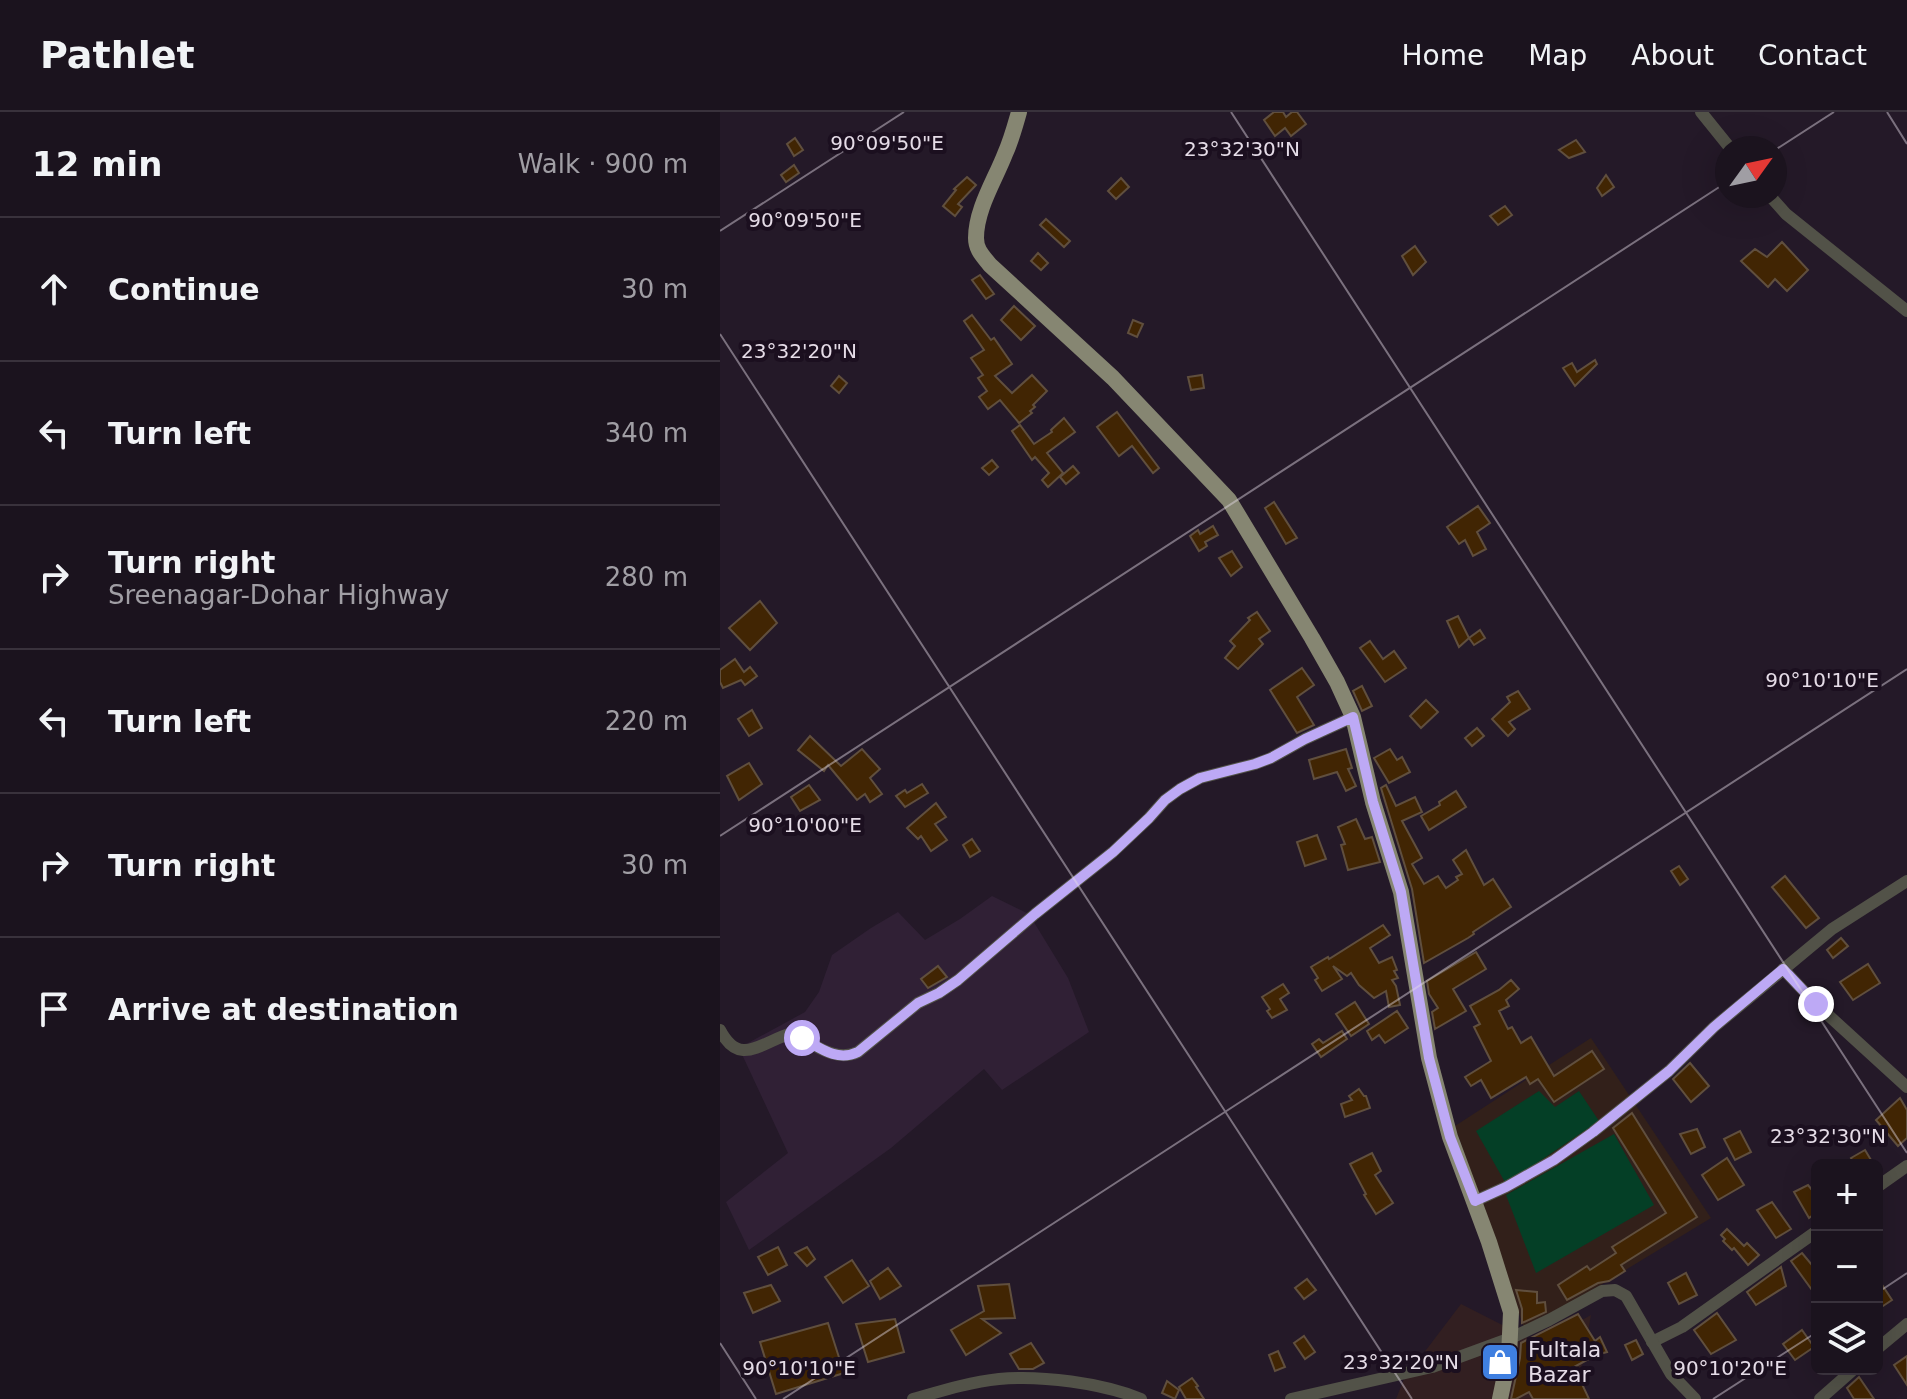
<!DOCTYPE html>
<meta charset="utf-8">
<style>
:root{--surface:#1b131e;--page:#241c27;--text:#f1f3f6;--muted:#a09ea4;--line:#39323c}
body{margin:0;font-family:"DejaVu Sans",sans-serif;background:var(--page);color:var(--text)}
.controls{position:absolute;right:24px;bottom:24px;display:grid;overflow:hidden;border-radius:12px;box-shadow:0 8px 32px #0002}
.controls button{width:72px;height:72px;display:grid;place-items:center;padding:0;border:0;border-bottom:2px solid var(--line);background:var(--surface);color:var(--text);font:40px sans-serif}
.compass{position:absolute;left:995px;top:24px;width:72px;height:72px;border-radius:50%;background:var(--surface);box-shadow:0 8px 32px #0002;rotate:57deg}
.stop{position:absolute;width:24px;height:24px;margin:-18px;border:6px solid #bda9f5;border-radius:50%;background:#fff}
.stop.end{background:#bda9f5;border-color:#fff;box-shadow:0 2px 8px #0008}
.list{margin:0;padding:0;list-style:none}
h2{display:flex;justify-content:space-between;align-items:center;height:104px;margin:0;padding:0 32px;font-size:34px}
h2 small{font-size:26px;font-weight:400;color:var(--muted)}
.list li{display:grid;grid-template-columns:52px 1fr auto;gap:24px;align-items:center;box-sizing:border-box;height:144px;padding:0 32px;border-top:2px solid var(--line)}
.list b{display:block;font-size:30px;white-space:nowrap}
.list p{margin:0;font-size:26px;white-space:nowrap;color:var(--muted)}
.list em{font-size:26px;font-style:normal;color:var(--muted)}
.icon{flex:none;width:44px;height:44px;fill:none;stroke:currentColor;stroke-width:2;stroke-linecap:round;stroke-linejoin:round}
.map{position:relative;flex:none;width:1187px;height:1287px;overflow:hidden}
header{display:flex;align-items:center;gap:48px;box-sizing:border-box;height:112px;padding:0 40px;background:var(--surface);border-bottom:2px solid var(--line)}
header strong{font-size:38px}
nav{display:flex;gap:44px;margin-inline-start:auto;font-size:28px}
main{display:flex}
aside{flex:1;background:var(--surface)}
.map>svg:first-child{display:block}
</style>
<header>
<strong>Pathlet</strong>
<nav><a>Home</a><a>Map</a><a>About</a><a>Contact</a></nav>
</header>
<main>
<aside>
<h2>12 min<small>Walk · 900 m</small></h2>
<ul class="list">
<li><svg class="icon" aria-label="ahead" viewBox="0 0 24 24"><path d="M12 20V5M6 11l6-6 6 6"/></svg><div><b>Continue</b></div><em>30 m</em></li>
<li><svg class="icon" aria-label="left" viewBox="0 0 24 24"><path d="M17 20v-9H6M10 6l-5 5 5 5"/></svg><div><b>Turn left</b></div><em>340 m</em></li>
<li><svg class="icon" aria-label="right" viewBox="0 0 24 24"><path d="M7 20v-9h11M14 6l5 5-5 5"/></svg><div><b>Turn right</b><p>Sreenagar-Dohar Highway</p></div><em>280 m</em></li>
<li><svg class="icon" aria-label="left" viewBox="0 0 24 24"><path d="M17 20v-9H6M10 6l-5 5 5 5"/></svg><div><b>Turn left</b></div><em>220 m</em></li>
<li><svg class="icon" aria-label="right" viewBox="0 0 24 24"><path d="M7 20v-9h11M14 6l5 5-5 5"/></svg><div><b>Turn right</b></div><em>30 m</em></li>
<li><svg class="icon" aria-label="arrive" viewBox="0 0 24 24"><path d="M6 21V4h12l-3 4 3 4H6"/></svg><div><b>Arrive at destination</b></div></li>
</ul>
</aside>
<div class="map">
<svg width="1187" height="1287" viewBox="0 0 1187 1287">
<rect width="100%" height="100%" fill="#241928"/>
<polygon fill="#321f21" points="741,1192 820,1232 871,1203 856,1287 676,1287 684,1267"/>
<polygon fill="#302035" points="272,784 309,802 348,866 369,920 282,978 264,957 171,1036 29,1138 6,1090 68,1041 19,936 85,900 99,880 112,843 151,816 178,800 205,828 240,807"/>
<polygon fill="#32201a" points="871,926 991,1106 805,1219 735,1014"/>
<g fill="#043f26">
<polygon points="819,979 835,995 859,979 879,1009 786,1072 756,1019"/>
<polygon points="894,1022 934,1093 816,1161 786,1083"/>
</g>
<g fill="#412503" stroke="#604f3e" stroke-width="2">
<polygon points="554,0 563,0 566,5 572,0 577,0 586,12 571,24 565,16 555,24 544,8"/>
<polygon points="75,26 83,38 74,44 67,32"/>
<polygon points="856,28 865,40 849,46 839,38"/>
<polygon points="74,53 79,61 66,70 61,63"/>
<polygon points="886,63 894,75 882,84 877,76"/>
<polygon points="247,65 256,73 238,92 242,95 235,104 223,94 236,78 234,77"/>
<polygon points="401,66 409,75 396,87 388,79"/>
<polygon points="785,94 792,103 778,113 770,104"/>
<polygon points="326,107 350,129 344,135 320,113"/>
<polygon points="1062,130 1088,158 1067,179 1055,167 1048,175 1021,149 1035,137 1047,145"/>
<polygon points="695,134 706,150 693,163 682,144"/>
<polygon points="318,141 328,151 321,158 311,149"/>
<polygon points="260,163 274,182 266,187 252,168"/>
<polygon points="294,194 315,214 301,228 281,208"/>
<polygon points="252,203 271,228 274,226 292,252 275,264 292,281 312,263 327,279 313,293 315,295 310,299 312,301 299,311 280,288 268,297 259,285 267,279 258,266 263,263 251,246 264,238 244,209"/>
<polygon points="413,208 423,212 417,225 408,221"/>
<polygon points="875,248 877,252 855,274 843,256 852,251 857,260"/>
<polygon points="482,263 484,276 471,278 468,265"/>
<polygon points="119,264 127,271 119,281 111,274"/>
<polygon points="397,300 439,356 433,361 412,334 399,344 377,315"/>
<polygon points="344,306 355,320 327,341 343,361 328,375 322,368 329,361 315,345 312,348 292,319 300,313 314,332 332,320 331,318"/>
<polygon points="272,348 278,355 269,363 262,356"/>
<polygon points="353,354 359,361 346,372 340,365"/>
<polygon points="554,390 577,426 566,432 545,396"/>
<polygon points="758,394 770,411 757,420 766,437 753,444 745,428 739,432 727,415"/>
<polygon points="493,414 498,423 485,430 487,434 479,439 470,424 478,418 480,422"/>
<polygon points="512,439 522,455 511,464 499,446"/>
<polygon points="40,489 57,511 30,538 9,516"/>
<polygon points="537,500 550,519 539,527 543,532 518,557 505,546 515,534 510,529 530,508 528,506"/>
<polygon points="738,504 749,526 739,535 727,509"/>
<polygon points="760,518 765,526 754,533 749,526"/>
<polygon points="650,529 663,547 674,539 686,556 665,570 640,536"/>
<polygon points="15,547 24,560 30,555 37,564 25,573 21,568 3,576 0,570 0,558"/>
<polygon points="582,556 594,573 577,585 594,613 577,621 550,578"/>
<polygon points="642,574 652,594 642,599 633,579"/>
<polygon points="798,579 810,597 789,610 795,617 788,624 772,607 790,590 787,585"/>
<polygon points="706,588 718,600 701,616 690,604"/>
<polygon points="32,598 42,616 29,624 18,607"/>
<polygon points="757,616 764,624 752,634 745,626"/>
<polygon points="90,624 121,654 142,637 160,657 150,666 162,682 150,690 145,682 137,688 108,653 104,659 78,638"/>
<polygon points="626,637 632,656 628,657 636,674 626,679 617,660 594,667 589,648"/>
<polygon points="670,637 677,648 682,645 690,660 669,671 654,646"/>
<polygon points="29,651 42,672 19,688 7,664"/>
<polygon points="202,672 208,681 185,695 176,684 185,678 187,681"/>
<polygon points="89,673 100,688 80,699 71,685"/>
<polygon points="666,673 676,694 695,685 702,700 682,709 702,746 692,752 704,772 718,764 726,776 738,768 736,765 742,762 733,748 746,738 764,773 773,767 791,795 753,820 754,822 748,826 704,851 692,777 661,676"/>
<polygon points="736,679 746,695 709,718 701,704 720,693 719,690"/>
<polygon points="216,691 226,705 215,712 227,728 211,739 201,724 198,727 187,716"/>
<polygon points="636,707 645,727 652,725 660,750 628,758 621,733 625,732 618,715"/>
<polygon points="597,723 606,747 585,754 577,730"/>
<polygon points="252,727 260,739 250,745 243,733"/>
<polygon points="959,754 968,767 960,773 951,759"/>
<polygon points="1065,764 1099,806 1086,816 1052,775"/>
<polygon points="663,813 670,823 650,836 659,851 672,845 677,858 674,859 678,866 672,868 676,874 680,893 669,895 666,879 654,886 639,873 631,861 627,864 613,854 622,867 602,879 595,868 598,866 591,855 608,845 609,847"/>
<polygon points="1121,826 1128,834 1113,846 1107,838"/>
<polygon points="756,840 766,857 733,877 746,899 715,917 712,900 718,896 709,882 707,869"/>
<polygon points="1148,852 1160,871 1133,888 1120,870"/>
<polygon points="218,854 227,865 208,876 201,867"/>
<polygon points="791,868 799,877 786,888 789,894 779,899 788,917 792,915 801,931 811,925 834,964 872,939 884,957 834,990 818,967 810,972 806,965 771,986 761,968 751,974 745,965 771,949 754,915 760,912 750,894 779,878"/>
<polygon points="563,872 569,881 560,887 567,898 552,906 547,899 550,897 542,885"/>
<polygon points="635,890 649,912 631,924 616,902"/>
<polygon points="677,899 688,916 665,931 659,923 652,928 647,919"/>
<polygon points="622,919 627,927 601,945 592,932 599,927 603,931"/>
<polygon points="970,951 989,974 971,990 953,967"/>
<polygon points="639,977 644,984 646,984 650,996 625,1005 621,992 632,988 629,984"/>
<polygon points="1180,986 1187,998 1187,1026 1178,1034 1156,1008"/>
<polygon points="912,1001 977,1105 901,1153 905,1159 889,1169 878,1171 847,1188 838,1173 867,1154 870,1158 896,1141 892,1135 946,1101 893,1016"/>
<polygon points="977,1017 985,1035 971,1042 960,1022"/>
<polygon points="1020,1019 1031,1040 1015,1048 1004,1027"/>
<polygon points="1145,1038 1154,1053 1135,1053 1131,1046"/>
<polygon points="652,1041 661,1059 655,1063 673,1091 656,1102 644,1083 646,1082 630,1052"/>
<polygon points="1007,1046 1024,1073 998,1088 982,1063"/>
<polygon points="1088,1073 1097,1084 1097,1100 1089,1106 1074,1080"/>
<polygon points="1052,1090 1071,1117 1056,1126 1037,1098"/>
<polygon points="1007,1117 1024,1134 1027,1131 1039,1143 1028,1153 1014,1136 1012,1138 1003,1129 1005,1127 1001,1123"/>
<polygon points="58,1135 67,1153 48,1163 38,1145"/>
<polygon points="87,1135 95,1147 87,1154 75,1141"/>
<polygon points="1082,1141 1097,1159 1097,1185 1071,1149"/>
<polygon points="132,1148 149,1174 123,1191 105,1165"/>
<polygon points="1061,1155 1066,1174 1036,1193 1027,1180"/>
<polygon points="168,1156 181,1174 160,1187 150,1169"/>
<polygon points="966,1161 977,1183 959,1192 948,1171"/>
<polygon points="1157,1165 1172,1188 1157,1198"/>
<polygon points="587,1167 596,1178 584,1187 575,1176"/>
<polygon points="289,1172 295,1206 262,1207 281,1221 246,1243 231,1218 264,1199 258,1174"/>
<polygon points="51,1173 60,1189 33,1201 24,1181"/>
<polygon points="796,1178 817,1180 817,1191 825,1190 826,1200 802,1211 802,1197"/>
<polygon points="997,1201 1016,1228 991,1242 974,1218"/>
<polygon points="858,1202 875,1229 880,1225 887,1240 876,1243 854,1255 869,1287 813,1287 809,1280 796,1287 791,1287 800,1246 801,1231"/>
<polygon points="175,1207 184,1240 148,1250 136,1212"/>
<polygon points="108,1211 124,1261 56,1282 40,1230"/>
<polygon points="1082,1218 1094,1235 1075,1248 1063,1232"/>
<polygon points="584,1224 595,1240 585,1247 574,1231"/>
<polygon points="916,1228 923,1242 912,1248 905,1233"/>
<polygon points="311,1231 324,1251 313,1257 299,1257 290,1242"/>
<polygon points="558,1239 565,1255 555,1259 549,1243"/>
<polygon points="1187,1244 1187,1273 1174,1253"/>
<polygon points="1139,1265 1154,1287 1134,1287 1127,1276"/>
<polygon points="472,1266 478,1274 476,1275 484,1287 466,1287 459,1275"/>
<polygon points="447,1269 459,1278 455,1287 442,1281"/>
</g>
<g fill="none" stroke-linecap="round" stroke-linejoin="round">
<g stroke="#525248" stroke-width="12">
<polyline points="981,0 1010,36"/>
<polyline points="1050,84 1066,102 1187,199"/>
<polyline points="1063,857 1096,892 1187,975"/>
<path d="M0,918C20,956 41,930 72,921C93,931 114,951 138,940L198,891L219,881L238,868L315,802L393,740L429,706L445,688L460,677L480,666L535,652L551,646L585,627L633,605"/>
<polyline points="1157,1075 1187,1054"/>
<polyline points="755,1089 786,1075 834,1048 873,1020 949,959 994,915 1112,817 1187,769"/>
<polyline points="932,1230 962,1215 1097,1119"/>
<polyline points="1157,1237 1187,1212"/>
<path d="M193,1287C221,1279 250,1270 279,1267C321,1263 382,1271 421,1287"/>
<polyline points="571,1287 712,1255 791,1226 829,1208 882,1179 895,1178 906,1184 951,1262 975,1287"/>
<polyline points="1100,1287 1134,1257"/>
</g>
<path stroke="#868672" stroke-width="16" d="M299,0C295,14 291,29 285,42C275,68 256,97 256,126C256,138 263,144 270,153L393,266L509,388L592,526L617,570L633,605L653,690L681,780L709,946L730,1025L769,1130L791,1200L789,1244L780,1287"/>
</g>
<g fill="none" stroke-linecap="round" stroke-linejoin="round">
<path stroke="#bda9f5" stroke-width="10" d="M82,926C100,936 117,950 138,940L198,891L219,881L238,868L315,802L393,740L429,706L445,688L460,677L480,666L535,652L551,646L585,627L633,605L653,690L681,780L709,946L730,1025L755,1089L786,1075L834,1048L873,1020L949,959L994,915L1063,857L1096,892"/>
</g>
<path fill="none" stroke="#e5dce7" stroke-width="2" stroke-opacity="0.45" d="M511,0L1187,1041M1167,0L1187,32M1055,38L1114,0M0,119L184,0M0,222L692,1287M0,724L1007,70M1157,1181L1187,1161M0,1231L36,1287M63,1287L1187,557M993,1287L1097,1220"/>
<defs>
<symbol id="shop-square" viewBox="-11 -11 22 22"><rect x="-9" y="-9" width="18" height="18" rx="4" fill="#3f7fe0" stroke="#1b0f1f"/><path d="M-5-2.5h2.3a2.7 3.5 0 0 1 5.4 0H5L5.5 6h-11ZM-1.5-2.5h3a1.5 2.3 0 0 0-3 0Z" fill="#fff"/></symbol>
</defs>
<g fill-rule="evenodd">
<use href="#shop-square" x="758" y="1228" width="44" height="44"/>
</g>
<g text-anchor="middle" stroke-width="8" stroke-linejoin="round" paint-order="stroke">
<g font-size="22" fill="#e5dce7" stroke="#1b0f1f" text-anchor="start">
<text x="808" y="1245">Fultala<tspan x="808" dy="25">Bazar</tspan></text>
</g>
</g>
<g font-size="20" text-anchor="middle" fill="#e5dce7" stroke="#1b0f1f" stroke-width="8" stroke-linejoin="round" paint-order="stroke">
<text x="167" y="38">90°09'50"E</text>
<text x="522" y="44">23°32'30"N</text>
<text x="85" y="115">90°09'50"E</text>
<text x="79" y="246">23°32'20"N</text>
<text x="1102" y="575">90°10'10"E</text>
<text x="85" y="720">90°10'00"E</text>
<text x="1108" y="1031">23°32'30"N</text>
<text x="681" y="1257">23°32'20"N</text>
<text x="79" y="1263">90°10'10"E</text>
<text x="1010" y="1263">90°10'20"E</text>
</g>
</svg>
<div class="controls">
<button>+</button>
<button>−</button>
<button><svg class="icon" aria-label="layers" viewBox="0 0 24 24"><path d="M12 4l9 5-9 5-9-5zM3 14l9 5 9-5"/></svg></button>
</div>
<svg class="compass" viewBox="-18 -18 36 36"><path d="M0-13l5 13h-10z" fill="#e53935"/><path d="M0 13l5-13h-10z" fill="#a09ea4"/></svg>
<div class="stop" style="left:82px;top:926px"></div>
<div class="stop end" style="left:1096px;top:892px"></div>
</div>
</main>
